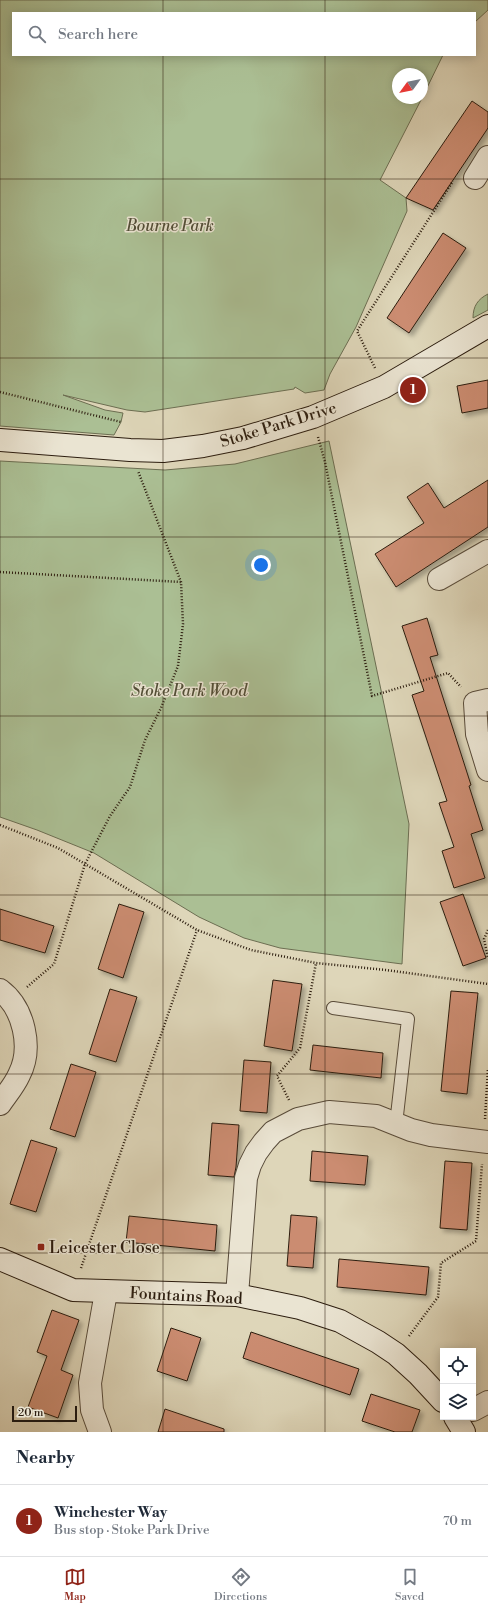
<!DOCTYPE html>
<meta charset="utf-8">
<style>
:root{--surface:#fff;--page:#f2f2f3;--text:#1f2937;--muted:#747a83;--line:#e0e1e3;--accent:#8f2418}
body{margin:0;font-family:"Libre Bodoni",serif;background:var(--page);color:var(--text)}
.controls{position:absolute;right:12px;bottom:12px;display:grid;overflow:hidden;border-radius:0px;box-shadow:0 2px 10px #0003}
.controls button{width:36px;height:36px;display:grid;place-items:center;padding:0;border:0;border-bottom:1px solid var(--line);background:var(--surface);color:var(--text);font:20px sans-serif}
.compass{position:absolute;left:392px;top:68px;width:36px;height:36px;border-radius:50%;background:var(--surface);box-shadow:0 2px 10px #0003;rotate:237deg}
.scale{position:absolute;left:12px;bottom:10px;width:65px;box-sizing:border-box;padding-left:4px;border:2px solid #2c1d0f;border-top:0;font-size:11px;line-height:14px;white-space:nowrap;color:#2c1d0f;-webkit-text-stroke:3px #eae4d2;paint-order:stroke}
.you{position:absolute;left:261px;top:565px;width:14px;height:14px;margin:-10px;border:3px solid #fff;border-radius:50%;background:#1a73e8;box-shadow:0 0 0 6px #1a73e833}
.badge{display:grid;place-items:center;width:26px;height:26px;border-radius:50%;background:var(--accent);color:#fff;font-size:13px;font-weight:700}
.pin{position:absolute;translate:-50% -50%;border:2px solid #fff;box-shadow:0 1px 4px #0006}
.list{margin:0;padding:0;list-style:none}
h2{display:flex;justify-content:space-between;align-items:center;height:52px;margin:0;padding:0 16px;font-size:17px}
h2 small{font-size:13px;font-weight:400;color:var(--muted)}
.list li{display:grid;grid-template-columns:26px 1fr auto;gap:12px;align-items:center;box-sizing:border-box;height:72px;padding:0 16px;border-top:1px solid var(--line)}
.list b{display:block;font-size:15px;white-space:nowrap}
.list p{margin:0;font-size:13px;white-space:nowrap;color:var(--muted)}
.list em{font-size:13px;font-style:normal;color:var(--muted)}
.icon{flex:none;width:22px;height:22px;fill:none;stroke:currentColor;stroke-width:2;stroke-linecap:round;stroke-linejoin:round}
.map{position:relative;flex:none;width:488px;height:1432px;overflow:hidden}
.search{position:absolute;background:var(--surface);box-shadow:0 2px 10px #0003;left:12px;right:12px;top:12px;height:44px;display:flex;align-items:center;gap:10px;box-sizing:border-box;padding:0 14px;border-radius:0px;color:var(--muted);font-size:15px}
.sheet{height:124px;background:var(--surface)}
nav{display:flex;justify-content:space-around;align-items:center;box-sizing:border-box;height:56px;border-top:1px solid var(--line);background:var(--surface);font-size:11px;color:var(--muted)}
nav a{display:grid;justify-items:center;gap:2px}
nav .on{color:var(--accent)}
.map>svg:first-child{display:block}
</style>
<div class="map">
<svg width="488" height="1432" viewBox="0 0 488 1432">
<defs>
<filter id="shadow"><feDropShadow dx="3.5" dy="3.5" stdDeviation="2" flood-color="#0004"/></filter>
</defs>
<rect width="100%" height="100%" fill="#ded6b9"/>
<filter id="stains"><feTurbulence type="fractalNoise" baseFrequency=".005" numOctaves="4"/><feColorMatrix values="0 0 0 0 .2 0 0 0 0 .09 0 0 0 0 .02 0 0 0 .5 -.17"/></filter>
<radialGradient id="worn" r=".72"><stop offset=".6" stop-color="#630" stop-opacity="0"/><stop offset="1" stop-color="#630" stop-opacity=".3"/></radialGradient>
<g fill="#abbf94" stroke="#6c6e52">
<polygon points="0,0 488,0 488,10 475,22 475,13 13,13 13,55 443,55 422,98 422,74 398,74 398,98 422,98 380,180 406,198 407,211 356,327 330,374 324,390 305,393 295,387 294,389 145,412 127,410 63,395 105,410 123,413 121,422 114,435 0,426"/>
<path d="M488,294V310L473,318C473,306 478,299 488,294Z"/>
<polygon points="329,441 409,824 402,964 280,948 244,938 199,917 94,853 37,830 0,817 0,461 165,470 235,464"/>
</g>
<g fill="#cb8c71" stroke="#2c1d0f" filter="url(#shadow)">
<polygon points="472,101 488,112 488,128 433,210 406,198"/>
<polygon points="443,233 466,248 409,333 387,318"/>
<polygon points="488,380 488,408 462,413 457,386"/>
<polygon points="488,480 488,527 396,587 375,554 424,523 407,497 428,483 444,508"/>
<polygon points="427,618 438,655 430,657 471,785 469,786 483,830 471,834 485,878 454,888 442,851 454,847 439,803 447,801 412,695 424,691 402,626"/>
<polygon points="463,894 486,958 463,966 440,902"/>
<polygon points="119,904 144,912 123,978 98,969"/>
<polygon points="0,909 54,926 45,953 0,940"/>
<polygon points="273,980 302,984 292,1051 264,1046"/>
<polygon points="110,989 137,997 116,1062 89,1054"/>
<polygon points="451,991 478,993 467,1094 441,1091"/>
<polygon points="313,1045 383,1053 381,1078 310,1070"/>
<polygon points="244,1060 271,1062 267,1113 240,1111"/>
<polygon points="71,1064 96,1072 75,1137 50,1129"/>
<polygon points="212,1123 239,1125 236,1167 234,1177 208,1175"/>
<polygon points="31,1140 57,1148 36,1212 10,1204"/>
<polygon points="312,1151 368,1156 365,1185 310,1181"/>
<polygon points="445,1161 472,1163 467,1230 440,1228"/>
<polygon points="291,1215 317,1217 313,1268 287,1266"/>
<polygon points="129,1216 217,1225 215,1251 126,1242"/>
<polygon points="339,1259 429,1267 426,1295 337,1287"/>
<polygon points="52,1310 79,1320 61,1370 73,1375 58,1418 28,1407 47,1356 37,1352"/>
<polygon points="171,1328 201,1338 187,1381 157,1371"/>
<polygon points="251,1332 359,1369 350,1395 243,1358"/>
<polygon points="371,1394 420,1410 412,1432 395,1432 362,1421"/>
<polygon points="165,1409 224,1429 224,1432 158,1432"/>
</g>
<g fill="none" stroke-linecap="round" stroke-linejoin="round">
<defs>
<polyline id="lane" points="333,1008 408,1019 396,1124"/>
<g id="street">
<polyline points="475,178 488,157"/>
<polyline points="439,579 488,551"/>
<polyline points="488,700 475,703 477,734 488,770"/>
<path d="M0,990C24,1008 33,1048 19,1075C14,1086 6,1095 0,1104"/>
<polyline points="237,1295 246,1178 250,1165 256,1153 264,1142 273,1132 298,1119 329,1112 376,1116 411,1130 431,1135 488,1142"/>
<polyline points="473,1410 488,1402"/>
<polyline points="100,1432 92,1410 90,1383 106,1292"/>
</g>
<g id="secondary">
<polyline points="0,440 130,450 163,451 203,446 243,438 313,417 384,387 488,326"/>
<polyline points="0,1259 73,1290 237,1295 300,1308 340,1321 378,1342 396,1354 418,1374 443,1401"/>
<polyline points="455,1417 464,1432"/>
</g>
</defs>
<use href="#lane" stroke="#584b3a" stroke-width="14"/>
<use href="#street" stroke="#584b3a" stroke-width="24"/>
<use href="#secondary" stroke="#2c1d0f" stroke-width="24"/>
<g stroke="#2c1d0f" stroke-width="2.5" stroke-dasharray="1 2" stroke-linecap="butt">
<polyline points="375,368 357,331 453,181"/>
<polyline points="0,392 121,422"/>
<polyline points="318,437 325,462 372,696 448,673 461,687"/>
<polyline points="0,572 181,582"/>
<polyline points="0,825 58,848 197,930 251,950 316,963 386,970 488,984"/>
<polyline points="488,930 484,939 488,958"/>
<polyline points="27,987 54,964 85,864 110,816 130,787 145,740 161,708 178,666 183,624 181,582 138,471"/>
<polyline points="289,1100 277,1076 300,1048 316,963"/>
<polyline points="485,1119 488,1068"/>
<polyline points="81,1268 197,930"/>
<polyline points="409,1336 438,1297 441,1263 476,1241 482,1164"/>
</g>
<use href="#lane" stroke="#eae4d2" stroke-width="12"/>
<use href="#street" stroke="#eae4d2" stroke-width="22"/>
<use href="#secondary" stroke="#eae4d2" stroke-width="22"/>
</g>
<path fill="none" stroke="#2c1d0f" stroke-width="1" stroke-opacity="0.55" d="M163,0V13M325,0V13M163,55V1432M325,55V1432M0,179H488M0,358H488M0,537H488M0,716H488M0,895H488M0,1074H488M0,1253H488"/>
<rect fill="#8f2418" stroke="#eae4d2" stroke-width="1.5" x="37" y="1243" width="8" height="8" rx="2"/>
<g text-anchor="middle" stroke-width="3" stroke-linejoin="round" paint-order="stroke">
<g font-size="16" font-style="italic" fill="#524e37" stroke="#eae4d2">
<text x="170" y="231">Bourne Park</text>
<text x="189" y="696">Stoke Park Wood</text>
</g>
<g font-size="16" fill="#2c1d0f" stroke="#eae4d2">
<text transform="translate(278 424) rotate(-17)" y="6">Stoke Park Drive</text>
<text transform="translate(186 1295) rotate(3)" y="6">Fountains Road</text>
</g>
<g font-size="16" fill="#2c1d0f" stroke="#eae4d2" text-anchor="start">
<text x="49" y="1253">Leicester Close</text>
</g>
</g>
<rect width="100%" height="100%" filter="url(#stains)"/>
<rect width="100%" height="100%" fill="url(#worn)"/>
</svg>
<div class="controls">
<button><svg class="icon" aria-label="locate" viewBox="0 0 24 24"><circle cx="12" cy="12" r="6"/><path d="M12 2v4M12 18v4M2 12h4M18 12h4"/></svg></button>
<button><svg class="icon" aria-label="layers" viewBox="0 0 24 24"><path d="M12 4l9 5-9 5-9-5zM3 14l9 5 9-5"/></svg></button>
</div>
<svg class="compass" viewBox="-18 -18 36 36"><path d="M0-13l5 13h-10z" fill="#e53935"/><path d="M0 13l5-13h-10z" fill="#747a83"/></svg>
<div class="scale">20 m</div>
<div class="you"></div>
<div class="pin badge" style="left:413px;top:390px">1</div>
<div class="search"><svg class="icon" aria-label="search" viewBox="0 0 24 24"><circle cx="10" cy="10" r="6"/><path d="M15 15l6 6"/></svg>Search here</div>
</div>
<section class="sheet">
<h2>Nearby<small></small></h2>
<ul class="list">
<li><span class="badge">1</span><div><b>Winchester Way</b><p>Bus stop · Stoke Park Drive</p></div><em>70 m</em></li>
</ul>
</section>
<nav>
<a class="on"><svg class="icon" aria-label="map" viewBox="0 0 24 24"><path d="M3 6l6-2 6 2 6-2v14l-6 2-6-2-6 2zM9 4v14M15 6v14"/></svg>Map</a>
<a><svg class="icon" aria-label="directions" viewBox="0 0 24 24"><path d="M12 3l9 9-9 9-9-9zM9 14v-3h6M13 9l2 2-2 2"/></svg>Directions</a>
<a><svg class="icon" aria-label="saved" viewBox="0 0 24 24"><path d="M7 4h10v16l-5-4-5 4z"/></svg>Saved</a>
</nav>
